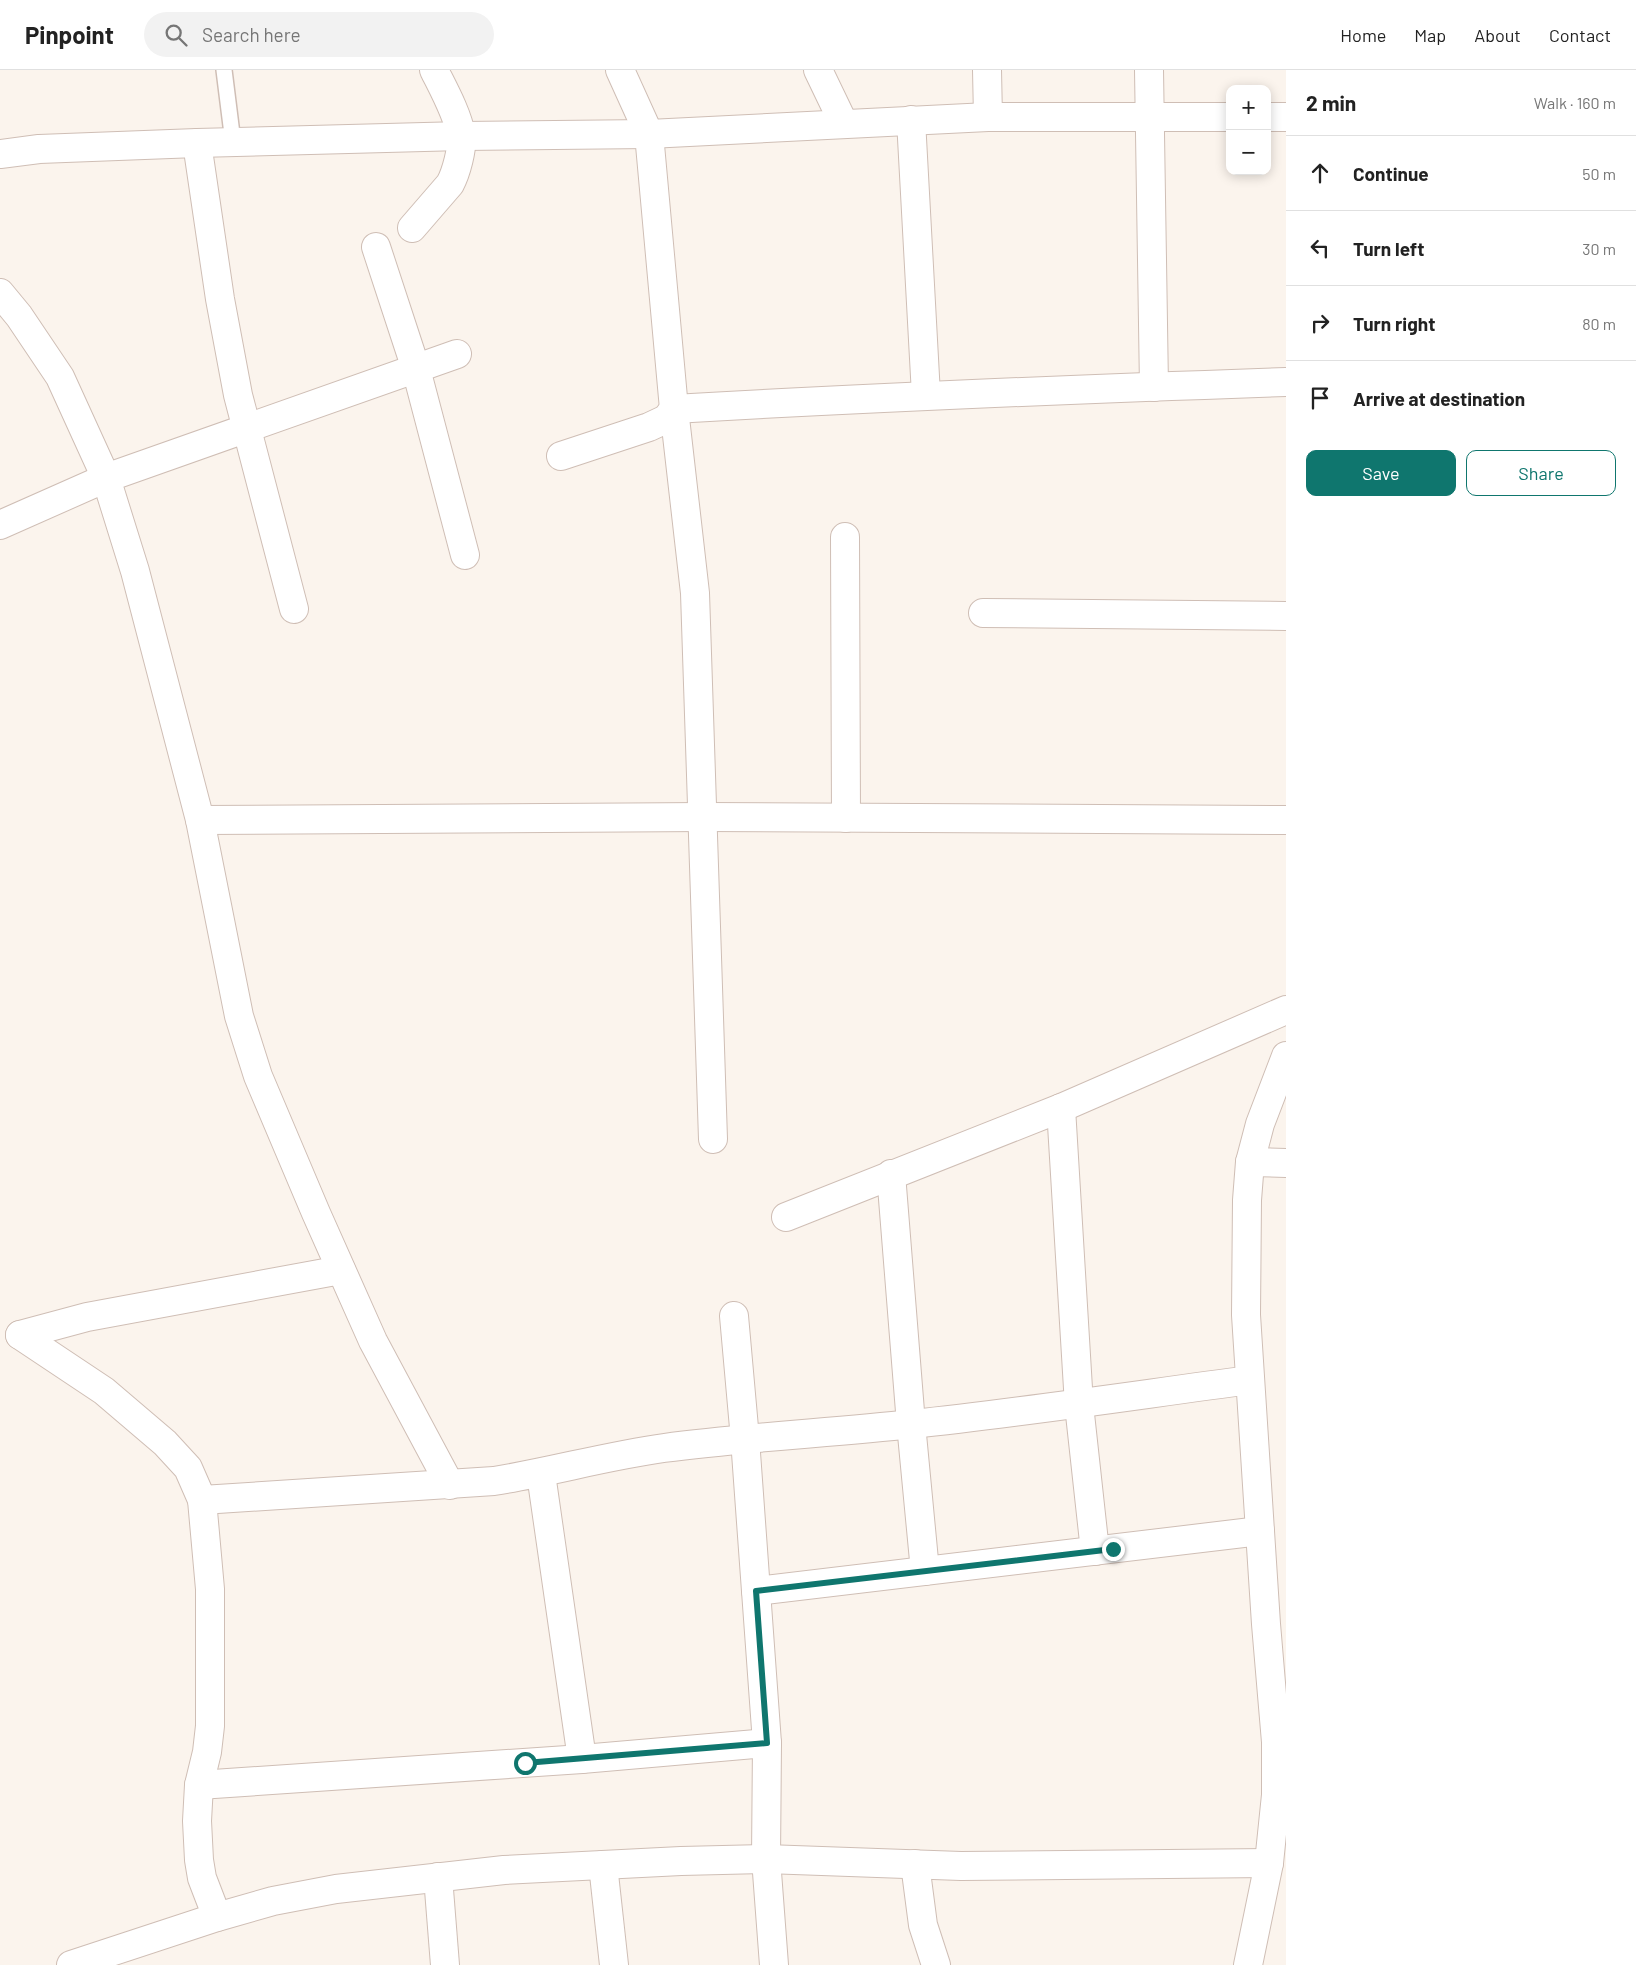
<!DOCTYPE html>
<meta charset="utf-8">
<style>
:root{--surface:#fff;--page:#f2f2f2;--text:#222;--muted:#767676;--line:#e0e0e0;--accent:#0f766e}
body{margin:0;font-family:Barlow,sans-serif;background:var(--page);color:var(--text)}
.controls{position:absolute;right:15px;top:15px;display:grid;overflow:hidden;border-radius:10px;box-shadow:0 2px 12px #0003}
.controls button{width:45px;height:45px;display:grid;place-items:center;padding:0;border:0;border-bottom:1px solid var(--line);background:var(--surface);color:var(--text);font:25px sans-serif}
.stop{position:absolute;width:15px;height:15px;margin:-11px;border:4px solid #0f766e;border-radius:50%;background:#fff}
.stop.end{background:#0f766e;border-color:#fff;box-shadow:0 1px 5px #0008}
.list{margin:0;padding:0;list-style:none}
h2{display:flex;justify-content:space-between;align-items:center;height:65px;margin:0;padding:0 20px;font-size:21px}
h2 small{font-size:16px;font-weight:400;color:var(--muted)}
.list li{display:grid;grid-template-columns:32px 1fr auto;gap:15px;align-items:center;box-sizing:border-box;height:75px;padding:0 20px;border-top:1px solid var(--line)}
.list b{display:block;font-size:19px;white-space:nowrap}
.list em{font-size:16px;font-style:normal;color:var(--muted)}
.actions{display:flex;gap:10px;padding:15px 20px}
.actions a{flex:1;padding:11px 0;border:1px solid var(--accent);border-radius:10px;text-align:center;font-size:18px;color:var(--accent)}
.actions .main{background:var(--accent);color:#fff}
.icon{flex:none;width:28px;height:28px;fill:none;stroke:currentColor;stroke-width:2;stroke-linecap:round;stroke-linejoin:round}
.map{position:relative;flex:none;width:1286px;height:1895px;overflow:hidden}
header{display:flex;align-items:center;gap:30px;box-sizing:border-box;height:70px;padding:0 25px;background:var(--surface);border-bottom:1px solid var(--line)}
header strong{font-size:24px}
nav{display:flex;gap:28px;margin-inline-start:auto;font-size:18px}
.search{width:350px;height:45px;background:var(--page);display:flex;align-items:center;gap:12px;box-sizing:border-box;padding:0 18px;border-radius:28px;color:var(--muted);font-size:19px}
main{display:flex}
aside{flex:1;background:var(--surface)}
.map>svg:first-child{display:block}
</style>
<header>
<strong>Pinpoint</strong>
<div class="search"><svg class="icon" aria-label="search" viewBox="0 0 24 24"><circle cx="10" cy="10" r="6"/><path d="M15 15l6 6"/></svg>Search here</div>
<nav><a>Home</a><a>Map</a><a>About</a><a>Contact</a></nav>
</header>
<main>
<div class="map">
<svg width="1286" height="1895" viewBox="0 0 1286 1895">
<rect width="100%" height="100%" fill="#fbf4ed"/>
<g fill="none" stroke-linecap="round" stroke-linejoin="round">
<defs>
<polyline id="service" points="224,0 233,72"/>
<g id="minor">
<polyline points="620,0 649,64 674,339 695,523 713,1069"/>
<polyline points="818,0 844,54"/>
<polyline points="987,0 988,47"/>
<polyline points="1149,0 1154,317"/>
<polyline points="911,50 926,325"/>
<polyline points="197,73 220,229 238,325 294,539"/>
<path d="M412,158L450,114C456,103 463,78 461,65C458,45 443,18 434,0"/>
<polyline points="376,177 416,299 465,485"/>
<polyline points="0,223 19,246 60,307 106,408 135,501 200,750 239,946 258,1006 316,1143 373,1271 450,1415"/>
<path d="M561,386L649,357L666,349L674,339C878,327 1082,319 1286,312"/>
<polyline points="0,455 106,408 457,284"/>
<polyline points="845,467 846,748"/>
<polyline points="983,543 1286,546"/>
<polyline points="200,750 704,747 1286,750"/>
<polyline points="1061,1038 1079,1335 1095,1481"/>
<polyline points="1250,1092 1286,1093"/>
<polyline points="891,1104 911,1354 925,1501"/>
<polyline points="786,1147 1061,1038 1286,940"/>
<polyline points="734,1246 745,1369 767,1673 766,1789 774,1895"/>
<polyline points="20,1265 104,1321 165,1373 188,1398 202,1430 210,1519 210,1656 207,1682 199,1715 197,1751 199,1790 202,1808 217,1847"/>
<polyline points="20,1265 87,1247 341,1200"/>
<polyline points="541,1404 582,1689"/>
<path d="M202,1430L494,1411C551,1402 606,1386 664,1378C746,1367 829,1363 912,1354C1025,1342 1137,1325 1250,1310"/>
<polyline points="756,1521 1260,1461"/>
<polyline points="199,1715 582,1689 767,1673"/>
<polyline points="915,1794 923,1855 936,1895"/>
<polyline points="603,1795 614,1895"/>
<polyline points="438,1807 445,1895"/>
</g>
<g id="tertiary">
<polyline points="1267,47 1286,47"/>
<polyline points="0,84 39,79 197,73 462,66 649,64 988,47 1230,47"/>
<polyline points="71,1895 217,1847 273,1831 336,1819 504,1800 681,1791 766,1789 961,1796 1269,1793"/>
<polyline points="1248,1895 1269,1793 1276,1725 1276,1672 1266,1554 1246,1245 1247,1130 1250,1092 1260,1054 1286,986"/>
</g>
</defs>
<use href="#service" stroke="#cfbeb5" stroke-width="18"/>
<use href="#minor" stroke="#cfbeb5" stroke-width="30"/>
<use href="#tertiary" stroke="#cfbeb5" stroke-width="30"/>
<use href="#service" stroke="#fff" stroke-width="15"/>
<use href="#minor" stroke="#fff" stroke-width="28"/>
<use href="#tertiary" stroke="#fff" stroke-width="28"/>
</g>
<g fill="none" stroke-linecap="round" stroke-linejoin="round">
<polyline stroke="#0f766e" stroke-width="6" points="525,1693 767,1673 756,1521 1113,1479"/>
</g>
</svg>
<div class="controls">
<button>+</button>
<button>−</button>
</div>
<div class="stop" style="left:525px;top:1693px"></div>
<div class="stop end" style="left:1113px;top:1479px"></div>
</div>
<aside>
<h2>2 min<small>Walk · 160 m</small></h2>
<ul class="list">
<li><svg class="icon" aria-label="ahead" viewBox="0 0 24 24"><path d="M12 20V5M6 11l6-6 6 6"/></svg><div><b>Continue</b></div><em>50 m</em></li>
<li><svg class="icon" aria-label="left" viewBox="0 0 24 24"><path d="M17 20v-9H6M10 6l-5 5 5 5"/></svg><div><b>Turn left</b></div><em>30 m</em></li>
<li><svg class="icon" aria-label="right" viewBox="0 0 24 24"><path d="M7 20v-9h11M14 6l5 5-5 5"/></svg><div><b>Turn right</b></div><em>80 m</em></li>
<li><svg class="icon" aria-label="arrive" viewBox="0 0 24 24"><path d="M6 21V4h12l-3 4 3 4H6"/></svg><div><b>Arrive at destination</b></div></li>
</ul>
<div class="actions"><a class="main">Save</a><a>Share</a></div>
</aside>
</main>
